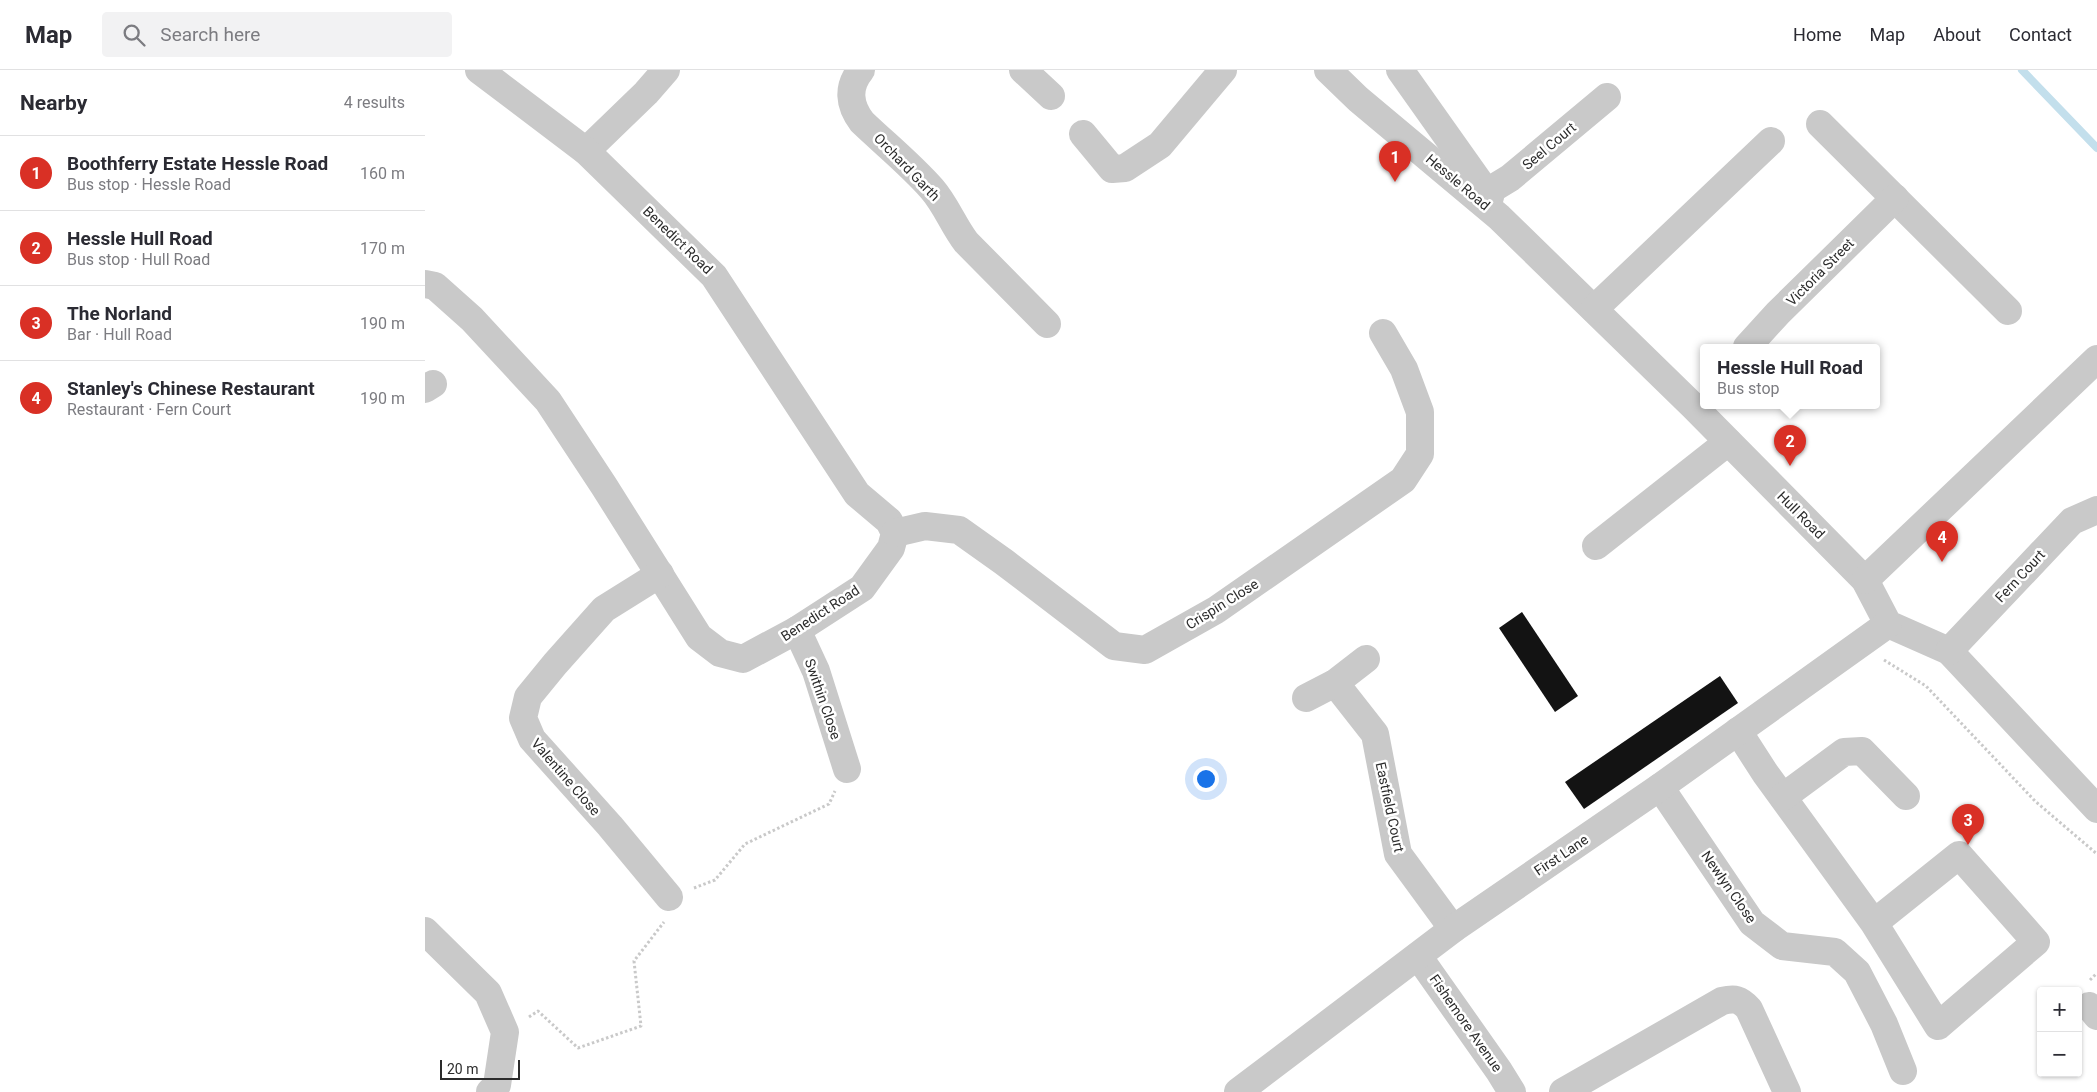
<!DOCTYPE html>
<meta charset="utf-8">
<style>
:root{--surface:#fff;--page:#f2f2f3;--text:#2b2b33;--muted:#7c7c81;--line:#e1e1e2;--accent:#d93025}
body{margin:0;font-family:Roboto,sans-serif;background:var(--page);color:var(--text)}
.controls{position:absolute;right:15px;bottom:15px;display:grid;overflow:hidden;border-radius:5px;box-shadow:0 1px 4px #0004}
.controls button{width:45px;height:45px;display:grid;place-items:center;padding:0;border:0;border-bottom:1px solid var(--line);background:var(--surface);color:var(--text);font:25px sans-serif}
.scale{position:absolute;left:15px;bottom:12px;width:80px;box-sizing:border-box;padding-left:5px;border:2px solid #2c2c2c;border-top:0;font-size:14px;line-height:18px;white-space:nowrap;color:#2c2c2c;-webkit-text-stroke:4px #fff;paint-order:stroke}
.you{position:absolute;left:780px;top:708px;width:18px;height:18px;margin:-12px;border:4px solid #fff;border-radius:50%;background:#1a73e8;box-shadow:0 0 0 8px #1a73e833}
.badge{display:grid;place-items:center;width:32px;height:32px;border-radius:50%;background:var(--accent);color:#fff;font-size:16px;font-weight:700}
.pin{position:absolute;translate:-50% -41px;filter:drop-shadow(0 1px 2px #0008)}
.pin::after{content:'';position:absolute;top:26px;width:18px;height:15px;background:inherit;clip-path:polygon(0 0,100% 0,50% 100%)}
.popup{position:absolute;left:1275px;top:274px;width:180px;height:65px;box-sizing:border-box;display:grid;place-content:center;border-radius:5px;background:var(--surface);filter:drop-shadow(0 1px 4px #0005);font-size:16px;white-space:nowrap;color:var(--muted)}
.popup b{font-size:19px;color:var(--text)}
.popup::after{content:'';position:absolute;left:50%;top:100%;margin-left:-10px;border:10px solid transparent;border-top-color:var(--surface)}
.list{margin:0;padding:0;list-style:none}
h2{display:flex;justify-content:space-between;align-items:center;height:65px;margin:0;padding:0 20px;font-size:21px}
h2 small{font-size:16px;font-weight:400;color:var(--muted)}
.list li{display:grid;grid-template-columns:32px 1fr auto;gap:15px;align-items:center;box-sizing:border-box;height:75px;padding:0 20px;border-top:1px solid var(--line)}
.list b{display:block;font-size:19px;white-space:nowrap}
.list p{margin:0;font-size:16px;white-space:nowrap;color:var(--muted)}
.list em{font-size:16px;font-style:normal;color:var(--muted)}
.icon{flex:none;width:28px;height:28px;fill:none;stroke:currentColor;stroke-width:2;stroke-linecap:round;stroke-linejoin:round}
.map{position:relative;flex:none;width:1672px;height:1022px;overflow:hidden}
header{display:flex;align-items:center;gap:30px;box-sizing:border-box;height:70px;padding:0 25px;background:var(--surface);border-bottom:1px solid var(--line)}
header strong{font-size:24px}
nav{display:flex;gap:28px;margin-inline-start:auto;font-size:18px}
.search{width:350px;height:45px;background:var(--page);display:flex;align-items:center;gap:12px;box-sizing:border-box;padding:0 18px;border-radius:5px;color:var(--muted);font-size:19px}
main{display:flex}
aside{flex:1;background:var(--surface)}
.map>svg:first-child{display:block}
</style>
<header>
<strong>Map</strong>
<div class="search"><svg class="icon" aria-label="search" viewBox="0 0 24 24"><circle cx="10" cy="10" r="6"/><path d="M15 15l6 6"/></svg>Search here</div>
<nav><a>Home</a><a>Map</a><a>About</a><a>Contact</a></nav>
</header>
<main>
<aside>
<h2>Nearby<small>4 results</small></h2>
<ul class="list">
<li><span class="badge">1</span><div><b>Boothferry Estate Hessle Road</b><p>Bus stop · Hessle Road</p></div><em>160 m</em></li>
<li><span class="badge">2</span><div><b>Hessle Hull Road</b><p>Bus stop · Hull Road</p></div><em>170 m</em></li>
<li><span class="badge">3</span><div><b>The Norland</b><p>Bar · Hull Road</p></div><em>190 m</em></li>
<li><span class="badge">4</span><div><b>Stanley's Chinese Restaurant</b><p>Restaurant · Fern Court</p></div><em>190 m</em></li>
</ul>
</aside>
<div class="map">
<svg width="1672" height="1022" viewBox="0 0 1672 1022">
<rect width="100%" height="100%" fill="#fff"/>
<g fill="none" stroke-linecap="round" stroke-linejoin="round">
<polyline stroke="#c3dfec" stroke-width="8" points="1597,0 1672,78"/>
</g>
<g fill="#131313">
<polygon points="1097,542 1153,626 1130,642 1074,558"/>
<polygon points="1295,606 1313,633 1159,739 1140,712"/>
</g>
<g fill="none" stroke-linecap="round" stroke-linejoin="round">
<g stroke="#c9c9c9" stroke-width="3" stroke-dasharray="2.5 2.5" stroke-linecap="butt">
<polyline points="1459,590 1501,616 1610,731 1672,784"/>
<polyline points="269,818 290,810 320,774 404,734 410,721"/>
<polyline points="1665,910 1672,903"/>
<polyline points="104,947 113,941 153,978 216,956 209,891 239,852"/>
</g>
<g stroke="#c9c9c9" stroke-width="28">
<path d="M436,0C422,17 424,35 437,52C460,74 486,95 507,119C521,135 528,155 541,172L622,254"/>
<polyline points="598,0 626,26"/>
<polyline points="903,0 933,29 1074,147 1268,336 1440,510 1463,554 1524,581 1672,739"/>
<polyline points="975,0 1065,127"/>
<polyline points="1395,54 1583,241"/>
<polyline points="658,64 687,99 700,98 735,75 798,0"/>
<polyline points="161,81 221,23 241,0"/>
<polyline points="1062,122 1085,108 1182,27"/>
<polyline points="0,214 10,216 47,249 123,331 179,416 274,567 295,583 318,589 372,560 437,518 466,478 470,463 464,451 432,424 289,206 161,81 54,0"/>
<polyline points="1169,239 1346,71"/>
<polyline points="1322,277 1353,243 1470,128"/>
<polyline points="0,319 8,314"/>
<polyline points="470,463 500,456 534,460 579,492 689,576 720,580 791,540 978,410 995,384 995,342 979,299 958,263"/>
<polyline points="1171,476 1303,372"/>
<polyline points="235,504 179,539 130,594 103,627 98,648 107,669 185,756 244,827"/>
<polyline points="1440,510 1672,289"/>
<polyline points="372,560 391,601 422,699"/>
<polyline points="1524,581 1647,451 1672,440"/>
<polyline points="910,613 950,664 973,784 1028,859"/>
<polyline points="881,628 910,613 941,589"/>
<polyline points="1313,661 1340,703 1449,853 1513,956 1611,872 1534,785 1449,853"/>
<polyline points="1235,717 1327,853 1357,876 1410,882 1432,902 1459,954 1478,1001"/>
<polyline points="1358,727 1419,682 1437,681 1481,726"/>
<polyline points="0,861 63,923 80,962 72,1015 65,1022"/>
<polyline points="993,886 1074,1001 1087,1022"/>
<polyline points="1664,936 1672,946"/>
<polyline points="813,1022 1028,859 1235,717 1463,554"/>
<path d="M1138,1022L1297,931C1310,928 1315,929 1324,939L1362,1022"/>
</g>
</g>
<g text-anchor="middle" stroke-width="5" stroke-linejoin="round" paint-order="stroke">
<g font-size="14" fill="#2c2c2c" stroke="#fff">
<text transform="translate(1124 76) rotate(-40)" y="5">Seel Court</text>
<text transform="translate(482 97) rotate(46)" y="5">Orchard Garth</text>
<text transform="translate(1033 112) rotate(40)" y="5">Hessle Road</text>
<text transform="translate(253 170) rotate(44)" y="5">Benedict Road</text>
<text transform="translate(1395 202) rotate(-45)" y="5">Victoria Street</text>
<text transform="translate(1376 445) rotate(45)" y="5">Hull Road</text>
<text transform="translate(1595 506) rotate(-47)" y="5">Fern Court</text>
<text transform="translate(797 534) rotate(-32)" y="5">Crispin Close</text>
<text transform="translate(395 543) rotate(-33)" y="5">Benedict Road</text>
<text transform="translate(398 629) rotate(71)" y="5">Swithin Close</text>
<text transform="translate(141 707) rotate(49)" y="5">Valentine Close</text>
<text transform="translate(965 737) rotate(78)" y="5">Eastfield Court</text>
<text transform="translate(1136 785) rotate(-34)" y="5">First Lane</text>
<text transform="translate(1304 817) rotate(55)" y="5">Newlyn Close</text>
<text transform="translate(1041 953) rotate(55)" y="5">Fishemore Avenue</text>
</g>
</g>
</svg>
<div class="controls">
<button>+</button>
<button>−</button>
</div>
<div class="scale">20 m</div>
<div class="you"></div>
<div class="pin badge" style="left:970px;top:112px">1</div>
<div class="pin badge" style="left:1365px;top:396px">2</div>
<div class="popup"><b>Hessle Hull Road</b>Bus stop</div>
<div class="pin badge" style="left:1543px;top:775px">3</div>
<div class="pin badge" style="left:1517px;top:492px">4</div>
</div>
</main>
